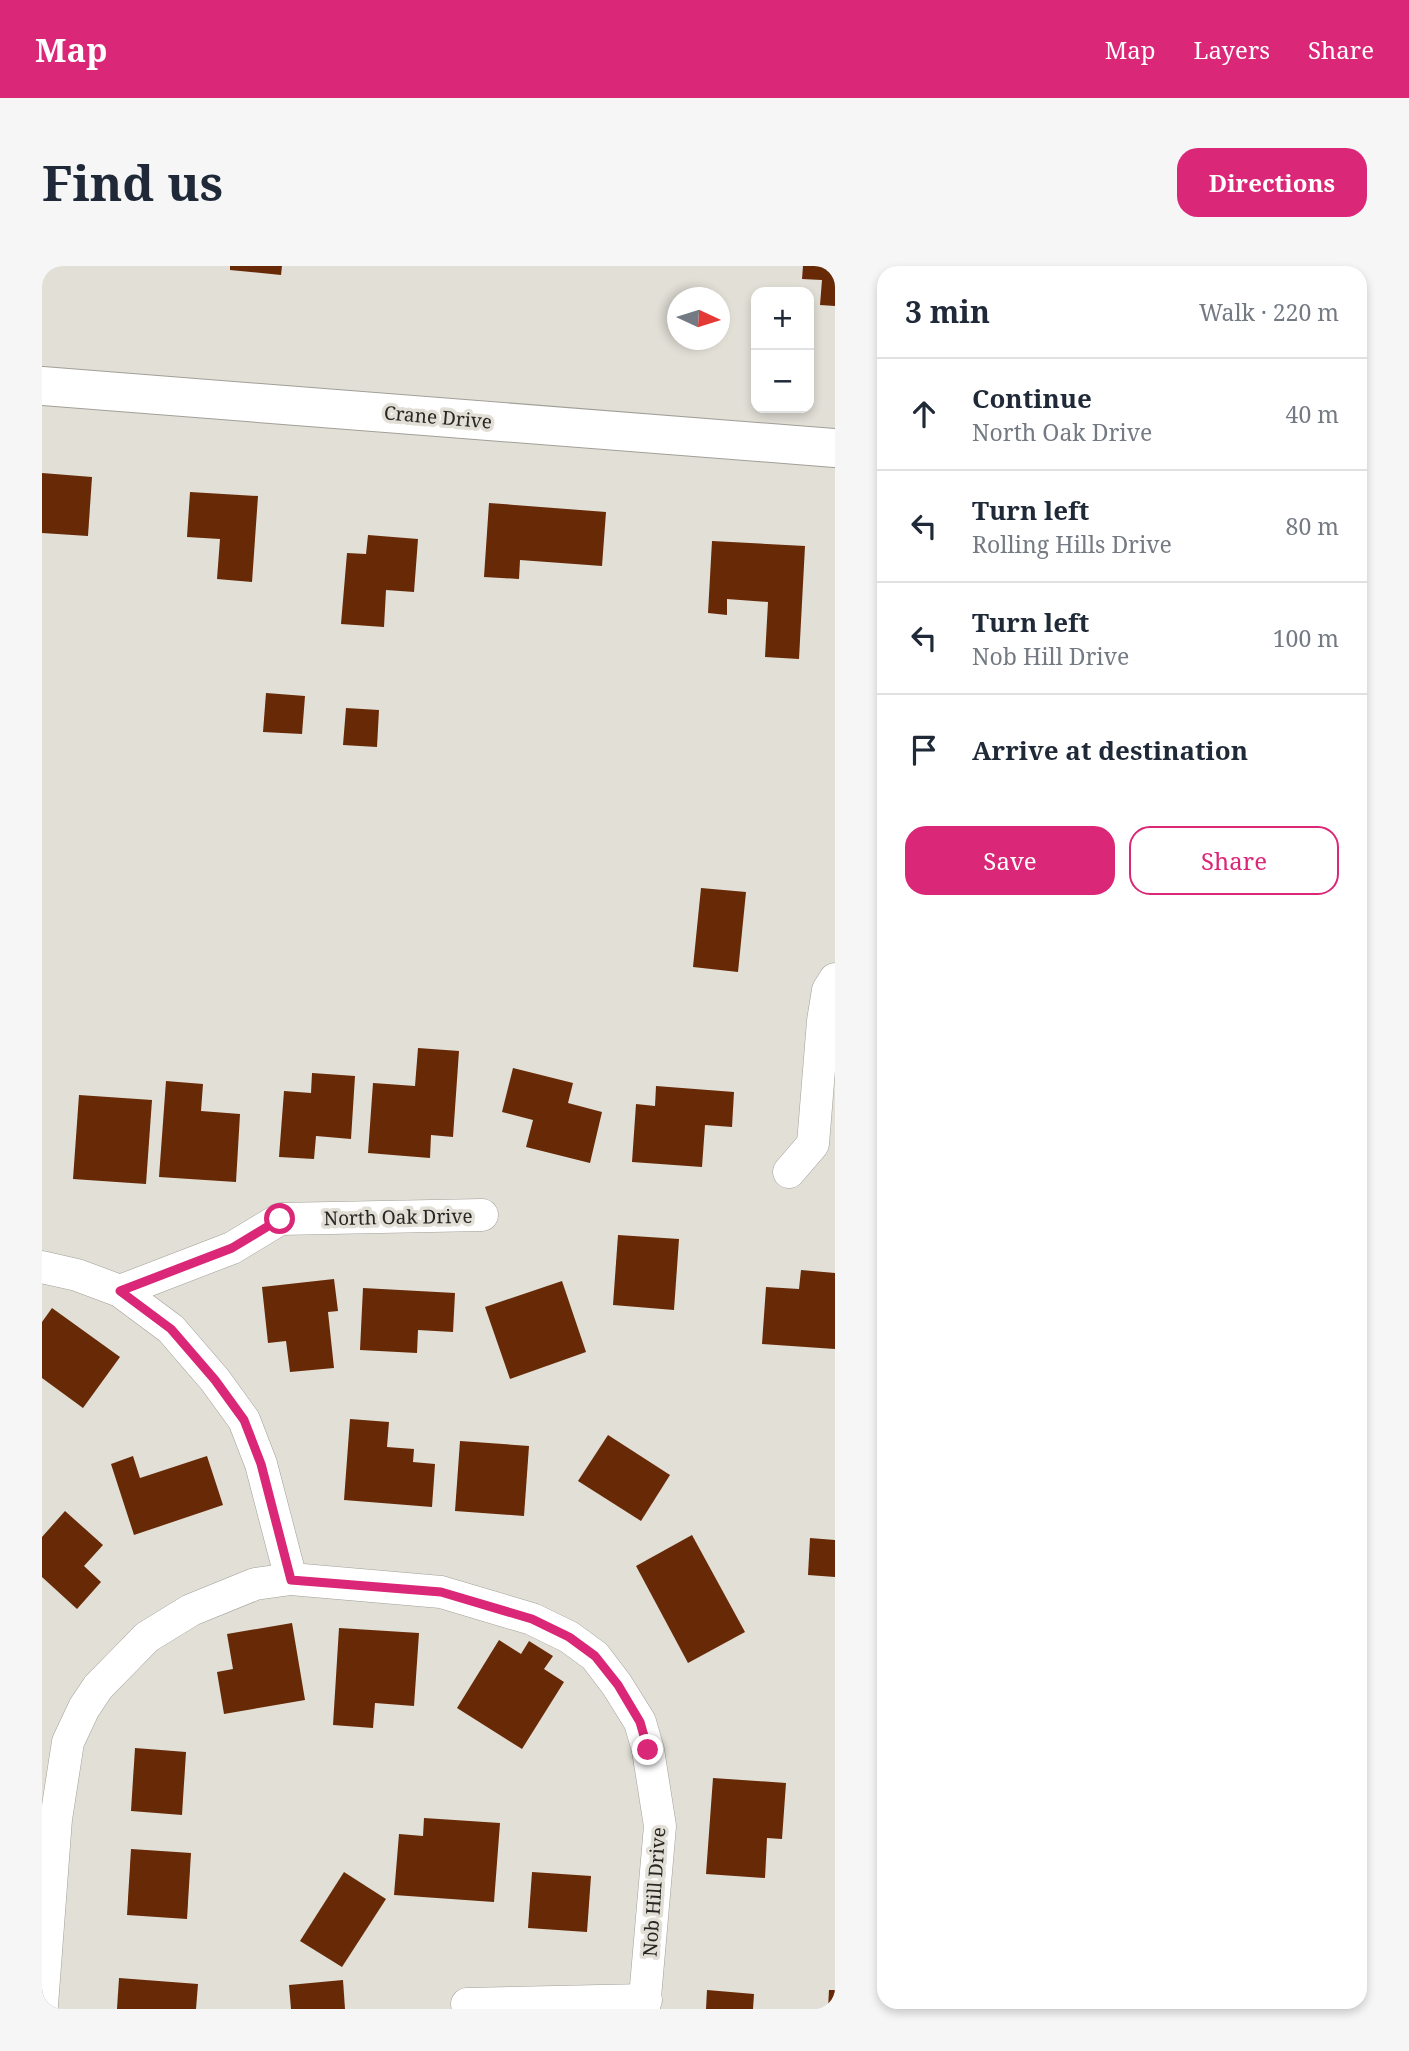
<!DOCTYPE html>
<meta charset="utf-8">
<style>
:root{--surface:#fff;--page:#f6f6f7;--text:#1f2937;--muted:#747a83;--line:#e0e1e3;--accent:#db2777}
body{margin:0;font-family:"Noto Serif",serif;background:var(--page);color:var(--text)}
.controls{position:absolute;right:21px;top:21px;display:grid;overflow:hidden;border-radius:14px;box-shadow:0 4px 10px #0003}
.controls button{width:63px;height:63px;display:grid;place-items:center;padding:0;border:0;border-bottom:2px solid var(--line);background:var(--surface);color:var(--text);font:35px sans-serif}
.compass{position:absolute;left:625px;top:21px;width:63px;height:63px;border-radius:50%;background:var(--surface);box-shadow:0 4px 10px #0003;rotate:94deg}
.stop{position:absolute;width:21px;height:21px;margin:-16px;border:5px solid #db2777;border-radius:50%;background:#fff}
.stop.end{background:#db2777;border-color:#fff;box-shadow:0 2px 7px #0008}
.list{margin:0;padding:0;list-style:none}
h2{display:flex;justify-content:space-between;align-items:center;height:91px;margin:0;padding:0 28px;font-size:30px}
h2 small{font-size:23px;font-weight:400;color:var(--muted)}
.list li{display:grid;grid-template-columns:46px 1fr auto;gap:21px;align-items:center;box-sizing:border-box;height:112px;padding:0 28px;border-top:2px solid var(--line)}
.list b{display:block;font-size:26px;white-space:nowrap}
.list p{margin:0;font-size:23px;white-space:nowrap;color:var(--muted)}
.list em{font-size:23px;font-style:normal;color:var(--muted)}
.actions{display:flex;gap:14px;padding:21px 28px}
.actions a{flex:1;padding:16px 0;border:2px solid var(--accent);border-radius:21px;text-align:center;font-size:24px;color:var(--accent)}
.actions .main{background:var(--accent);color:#fff}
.icon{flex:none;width:38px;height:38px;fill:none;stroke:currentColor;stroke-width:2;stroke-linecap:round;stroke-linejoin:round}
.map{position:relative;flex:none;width:793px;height:1743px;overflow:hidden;border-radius:21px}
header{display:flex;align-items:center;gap:42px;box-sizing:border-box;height:98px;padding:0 35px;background:var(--accent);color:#fff}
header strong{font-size:33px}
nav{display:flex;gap:38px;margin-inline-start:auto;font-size:24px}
.intro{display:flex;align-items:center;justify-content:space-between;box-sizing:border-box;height:168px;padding:0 42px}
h1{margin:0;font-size:49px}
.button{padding:18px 32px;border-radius:21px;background:var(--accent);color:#fff;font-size:24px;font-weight:700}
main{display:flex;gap:42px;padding:0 42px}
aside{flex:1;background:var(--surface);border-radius:21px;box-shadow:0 4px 10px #0003}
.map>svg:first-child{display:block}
</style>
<header>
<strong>Map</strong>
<nav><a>Map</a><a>Layers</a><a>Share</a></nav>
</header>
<div class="intro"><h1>Find us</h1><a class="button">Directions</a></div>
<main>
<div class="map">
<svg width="793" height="1743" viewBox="0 0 793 1743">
<rect width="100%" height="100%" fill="#e1dfd6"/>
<g fill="#672906">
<polygon points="188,0 240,0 239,9 188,4"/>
<polygon points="761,0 793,0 793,40 778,39 780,14 760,13"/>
<polygon points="0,207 50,211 46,270 0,267"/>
<polygon points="148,226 216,230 210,316 175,313 178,273 145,271"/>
<polygon points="447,237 564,246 560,300 478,294 477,313 442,311"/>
<polygon points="326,269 376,273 372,326 344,324 342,361 299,358 305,287 324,288"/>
<polygon points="670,275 763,280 757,393 723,391 726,336 685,333 685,349 666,347"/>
<polygon points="224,427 263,430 260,468 221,466"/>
<polygon points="304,442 337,444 335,481 301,479"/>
<polygon points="659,622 704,626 696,706 651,701"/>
<polygon points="376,782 417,785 411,871 389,869 388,892 326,887 331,817 373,820"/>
<polygon points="471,802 531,817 526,837 560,846 548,897 484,881 491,854 460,846"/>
<polygon points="270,807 313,810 309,873 274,870 272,893 237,891 242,825 269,827"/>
<polygon points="124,815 161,818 159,845 198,848 194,916 117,911"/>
<polygon points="614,820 692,826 690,861 663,859 660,901 590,896 594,838 613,840"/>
<polygon points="37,829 110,834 104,918 31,913"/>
<polygon points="576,969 637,973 632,1044 571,1039"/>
<polygon points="759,1004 793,1007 793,1083 720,1078 724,1021 757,1023"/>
<polygon points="292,1013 296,1045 286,1046 292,1102 248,1106 244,1075 226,1077 220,1021"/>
<polygon points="520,1015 544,1086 468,1113 443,1041"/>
<polygon points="321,1022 413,1027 411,1066 376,1064 375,1087 318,1084"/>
<polygon points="10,1042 78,1091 41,1142 0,1112 0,1056"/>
<polygon points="308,1153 347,1156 345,1181 372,1183 371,1196 393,1198 390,1241 302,1234"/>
<polygon points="566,1169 628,1209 599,1255 536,1215"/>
<polygon points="418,1175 487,1180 482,1250 413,1245"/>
<polygon points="91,1190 98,1212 165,1190 181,1239 92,1269 69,1198"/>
<polygon points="23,1245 61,1279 42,1300 59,1316 35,1343 0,1311 0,1271"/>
<polygon points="650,1269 703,1366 646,1397 594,1300"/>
<polygon points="768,1272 793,1274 793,1311 766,1309"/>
<polygon points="250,1357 263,1434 182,1448 175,1406 191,1403 185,1368"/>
<polygon points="297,1362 377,1367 372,1440 333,1437 331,1462 291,1459"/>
<polygon points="457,1374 479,1388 487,1375 511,1390 502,1403 522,1416 480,1483 415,1442"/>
<polygon points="93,1482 144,1486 140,1549 89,1545"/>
<polygon points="671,1512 744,1517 740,1573 725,1572 723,1612 664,1608"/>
<polygon points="382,1552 458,1557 452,1636 352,1629 357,1568 381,1570"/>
<polygon points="89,1583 149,1587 145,1653 85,1649"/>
<polygon points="302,1606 344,1633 300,1701 258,1675"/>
<polygon points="490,1606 549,1610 545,1666 486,1662"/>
<polygon points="77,1712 156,1718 154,1743 75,1743"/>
<polygon points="301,1714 303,1743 249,1743 247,1719"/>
<polygon points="665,1724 712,1728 711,1743 664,1743"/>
<polygon points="787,1724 793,1724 793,1743 786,1743"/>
</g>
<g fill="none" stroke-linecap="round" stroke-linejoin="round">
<defs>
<g id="street">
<polyline points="747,906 771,878 781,755 786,724 793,713"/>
<polyline points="0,1001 35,1009 78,1025 129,1063 173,1114 202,1154 219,1198 249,1313"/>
<polyline points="78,1025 190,982 238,953 440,949"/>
<polyline points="425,1738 604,1734"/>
<polyline points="0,1739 14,1553 26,1476 42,1442 56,1421 105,1371 149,1344 213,1318 249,1313 399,1326 490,1353 527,1371 553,1390 575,1419 598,1456 606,1484 618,1560 602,1743"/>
</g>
<polyline id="secondary" points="0,120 793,182"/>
</defs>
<use href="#street" stroke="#a19f97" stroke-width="33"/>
<use href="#secondary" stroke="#a19f97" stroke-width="40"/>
<use href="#street" stroke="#fff" stroke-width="32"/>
<use href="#secondary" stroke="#fff" stroke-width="38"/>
</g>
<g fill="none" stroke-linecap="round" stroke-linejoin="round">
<polyline stroke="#db2777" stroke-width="9" points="238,953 190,982 78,1025 129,1063 173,1114 202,1154 219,1198 249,1314 399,1326 490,1353 527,1371 553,1390 576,1419 598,1456 606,1484"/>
</g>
<g text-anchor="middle" stroke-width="7" stroke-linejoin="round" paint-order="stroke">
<g font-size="19" fill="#272623" stroke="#e1dfd6">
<text transform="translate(396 151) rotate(5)" y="7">Crane Drive</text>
<text transform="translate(356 951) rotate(-1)" y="7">North Oak Drive</text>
<text transform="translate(612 1626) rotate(-86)" y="7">Nob Hill Drive</text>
</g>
</g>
</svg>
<div class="controls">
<button>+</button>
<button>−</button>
</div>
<svg class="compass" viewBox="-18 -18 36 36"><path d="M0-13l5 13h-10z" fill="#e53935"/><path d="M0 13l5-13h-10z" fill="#747a83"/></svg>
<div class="stop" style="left:238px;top:953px"></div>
<div class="stop end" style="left:606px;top:1484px"></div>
</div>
<aside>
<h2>3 min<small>Walk · 220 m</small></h2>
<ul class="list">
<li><svg class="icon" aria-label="ahead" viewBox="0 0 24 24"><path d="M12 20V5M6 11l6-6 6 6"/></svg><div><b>Continue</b><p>North Oak Drive</p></div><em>40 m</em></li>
<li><svg class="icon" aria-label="left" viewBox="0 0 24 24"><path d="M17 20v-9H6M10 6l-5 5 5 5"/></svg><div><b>Turn left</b><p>Rolling Hills Drive</p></div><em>80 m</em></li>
<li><svg class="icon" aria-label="left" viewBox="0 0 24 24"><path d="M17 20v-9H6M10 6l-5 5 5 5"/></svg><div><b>Turn left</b><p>Nob Hill Drive</p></div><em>100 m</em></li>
<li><svg class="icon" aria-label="arrive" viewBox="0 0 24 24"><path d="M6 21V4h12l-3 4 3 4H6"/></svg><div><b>Arrive at destination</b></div></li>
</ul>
<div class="actions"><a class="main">Save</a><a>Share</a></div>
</aside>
</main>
